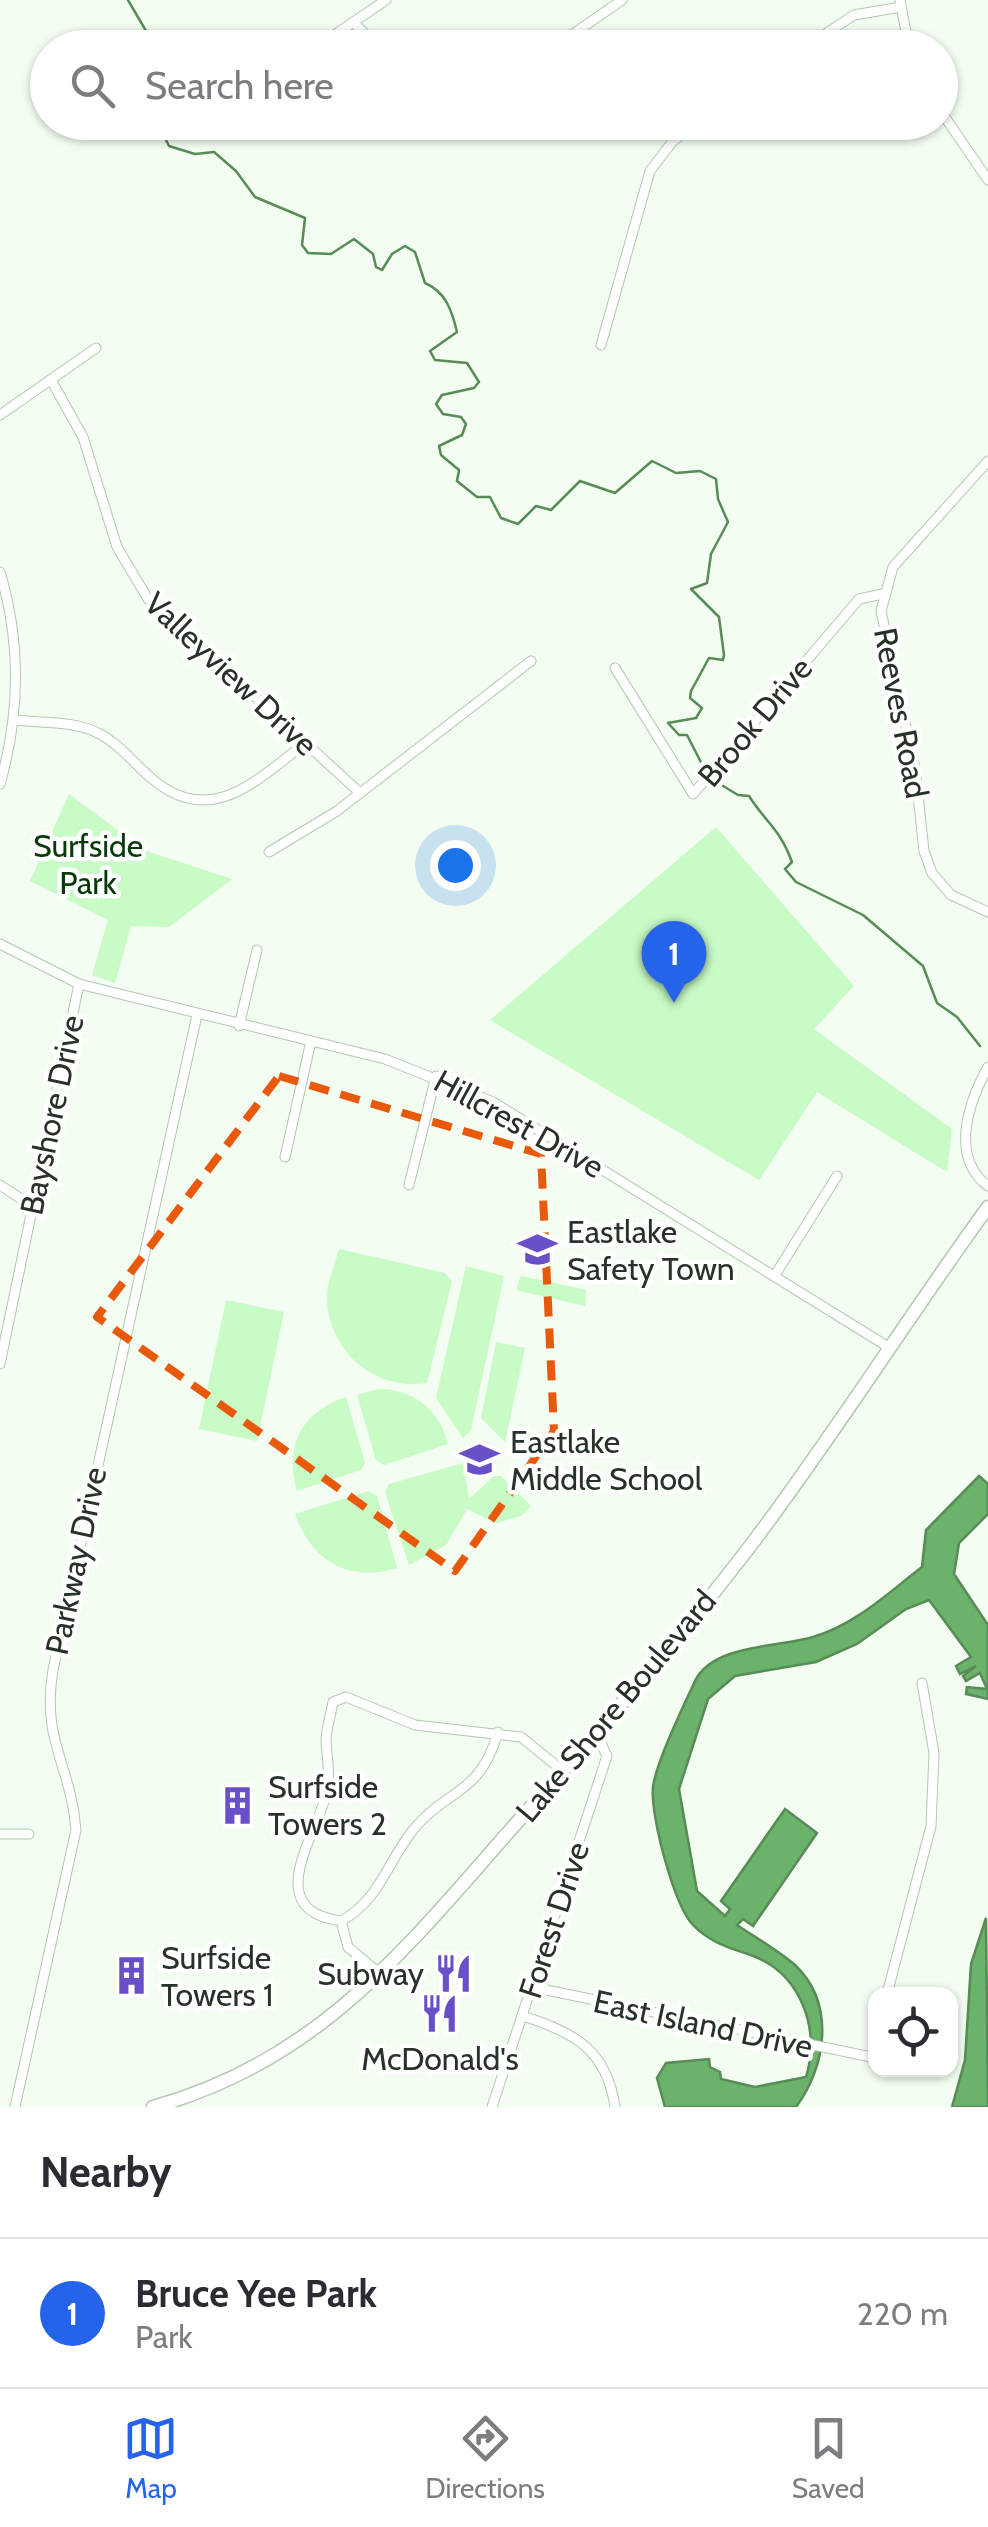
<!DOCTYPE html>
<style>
:root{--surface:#fff;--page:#f7f7f7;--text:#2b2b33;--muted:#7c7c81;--line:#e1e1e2;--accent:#2563eb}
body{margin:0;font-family:Cabin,sans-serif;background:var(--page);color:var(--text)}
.controls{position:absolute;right:30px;bottom:30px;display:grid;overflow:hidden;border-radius:20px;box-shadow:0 2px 8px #0004}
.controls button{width:90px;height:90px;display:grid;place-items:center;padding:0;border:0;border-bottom:2px solid var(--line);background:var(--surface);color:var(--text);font:50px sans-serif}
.you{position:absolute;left:455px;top:865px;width:35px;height:35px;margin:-25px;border:8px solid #fff;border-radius:50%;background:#1a73e8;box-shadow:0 0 0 15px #1a73e833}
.badge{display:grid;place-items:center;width:65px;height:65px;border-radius:50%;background:var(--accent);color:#fff;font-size:32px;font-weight:700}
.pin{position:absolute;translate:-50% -82px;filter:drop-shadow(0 2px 5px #0008)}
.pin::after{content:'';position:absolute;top:52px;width:35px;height:30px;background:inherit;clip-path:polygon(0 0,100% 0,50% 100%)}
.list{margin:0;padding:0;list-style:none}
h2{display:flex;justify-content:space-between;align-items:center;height:130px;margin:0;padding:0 40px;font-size:42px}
h2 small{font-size:32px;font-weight:400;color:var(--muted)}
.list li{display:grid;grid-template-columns:65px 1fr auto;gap:30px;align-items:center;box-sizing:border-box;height:150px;padding:0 40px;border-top:2px solid var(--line)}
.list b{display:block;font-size:38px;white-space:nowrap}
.list p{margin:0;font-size:32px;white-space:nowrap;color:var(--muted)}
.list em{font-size:32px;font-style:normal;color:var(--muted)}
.icon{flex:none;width:55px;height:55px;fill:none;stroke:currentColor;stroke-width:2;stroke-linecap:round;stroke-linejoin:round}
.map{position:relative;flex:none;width:988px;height:2107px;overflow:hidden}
.search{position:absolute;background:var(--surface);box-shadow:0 2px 8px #0004;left:30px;right:30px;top:30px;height:110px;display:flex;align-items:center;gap:25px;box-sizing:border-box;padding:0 35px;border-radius:55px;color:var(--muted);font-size:38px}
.sheet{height:280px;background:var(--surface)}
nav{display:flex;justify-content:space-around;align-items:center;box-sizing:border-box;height:140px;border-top:2px solid var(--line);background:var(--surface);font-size:28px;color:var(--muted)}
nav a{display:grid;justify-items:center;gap:5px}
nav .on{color:var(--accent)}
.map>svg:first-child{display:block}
</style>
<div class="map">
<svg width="988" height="2107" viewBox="0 0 988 2107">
<rect width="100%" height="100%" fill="#f3fdf2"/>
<g fill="#c8fbc5">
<polygon points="69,794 146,851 232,879 169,927 131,926 115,983 92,975 108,920 30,881"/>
<polygon points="716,827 854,986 814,1029 952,1129 947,1172 817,1092 759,1180 490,1020"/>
<path d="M339,1249L445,1273L452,1281L427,1383C376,1391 332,1354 327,1303C325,1287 335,1265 339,1249Z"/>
<polygon points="466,1266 504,1276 471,1430 463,1438 436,1398"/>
<polygon points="521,1276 586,1290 585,1306 516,1290"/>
<polygon points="226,1300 284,1312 257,1441 199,1429"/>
<polygon points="496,1342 525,1348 505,1442 481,1418"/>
<path d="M378,1389C414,1389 439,1410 448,1444L384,1465L376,1460L357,1395Z"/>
<path d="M346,1397L365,1463L361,1470L297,1491C284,1446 301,1412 346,1397Z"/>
<polygon points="463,1463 469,1499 494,1476 501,1476 531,1506 521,1516 496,1523 467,1509 446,1545 409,1565 385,1492 389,1484"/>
<path d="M369,1491L377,1496L397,1568C348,1583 312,1561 295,1514Z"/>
</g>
<g fill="#6bb26a" stroke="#578c56" stroke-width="2.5">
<path d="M979,1476L988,1484V1514L959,1543L954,1574L988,1625V1699L966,1694L967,1687L987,1689L980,1673L966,1681L963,1676L976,1666L960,1674L956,1666L971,1657L929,1600L906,1609L857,1644L816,1662L735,1676L708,1699L679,1789L697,1891L725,1916L730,1909L721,1901L785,1809L817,1833L753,1926L743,1919L737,1925C756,1938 778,1950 795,1965C836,2004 826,2067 796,2107H665L657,2078L666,2063L709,2059L710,2067L720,2072L721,2079L755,2087L806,2077C821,2030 801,1974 753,1956C731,1948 710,1943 693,1925C674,1905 650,1815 653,1787C656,1762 684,1705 695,1681C713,1644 780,1647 813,1637C855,1625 888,1593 922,1567L926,1530Z"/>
<polygon points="986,1918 988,2107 952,2107 965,2060 971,1964"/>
</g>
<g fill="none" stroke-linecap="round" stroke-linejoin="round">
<g stroke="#578c56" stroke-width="2.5">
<polyline points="128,0 156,48"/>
<path d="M157,122L169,146L195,154L214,152L236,171L255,197L305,218L302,245L308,253L331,254L354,239L373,254L376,267L382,270L392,254L405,246L415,252L425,283C446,292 452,311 457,332L430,351L435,360L467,363L479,382L474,388L442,395L436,404L443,414L461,417L466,424L462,435L439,446L441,455L459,470L457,481L477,497H490L501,518L518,524L536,506L551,510L580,481L615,493L652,461L676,473L700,471L716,479L718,499L728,522L711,554L707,583L691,589L719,617L724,655L723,660L709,658L691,691L690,698L702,708L696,718L668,723L679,735H687L706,772"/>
<path d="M710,778L738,795L749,796C767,824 780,829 792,862L785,869L796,882L863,915L923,966L937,1003L957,1017L980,1046"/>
</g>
<defs>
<g id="minor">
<polyline points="900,0 909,48"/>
<polyline points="353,22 379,48"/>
<polyline points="315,48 386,0"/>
<polyline points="553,48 622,0"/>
<polyline points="804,48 854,15 901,7"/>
<polyline points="940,110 988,180"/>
<polyline points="601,345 650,171 673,141 699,122"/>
<polyline points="51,380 83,437 117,547 148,599 358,791"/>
<polyline points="0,415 96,348"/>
<polyline points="988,461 893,567 881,611 915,768 924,851 932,873 951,895 988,912"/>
<path d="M0,572C21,642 20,714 0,784"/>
<polyline points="615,668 693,794 859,599 883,594"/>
<path d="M15,720C40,723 76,721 98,733C118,743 134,763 151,778C210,829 256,781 304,744"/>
<polyline points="269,852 337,811 531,661"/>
<polyline points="0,944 79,984 385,1059 493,1102 890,1348"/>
<polyline points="239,1026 257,950"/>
<path d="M988,1067C969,1101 949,1157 988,1186"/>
<polyline points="285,1157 311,1041"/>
<polyline points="0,1185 32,1206"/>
<polyline points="409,1185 436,1076"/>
<polyline points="775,1275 837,1176"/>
<polyline points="0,1364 79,984"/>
<polyline points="0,1834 29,1834"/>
<path d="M341,1921C379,1901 388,1861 413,1830C447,1788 480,1796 498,1732"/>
<path d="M381,1975L348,1947L341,1921C261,1910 315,1838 326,1795C331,1775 327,1760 326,1741C326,1729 331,1714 333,1702L346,1697L415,1725L521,1737L563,1771"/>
<polyline points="532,1987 876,2058"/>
<polyline points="887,1994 931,1826 934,1753 922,1683"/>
<path d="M523,2016C574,2032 607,2050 615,2107"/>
<path d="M15,2107L76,1830C71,1765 41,1741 53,1670L197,1015"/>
<polyline points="492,2107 607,1756 596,1732"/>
</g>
<path id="primary" d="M153,2107C323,2060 409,1944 521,1818C601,1728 681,1637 754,1541C836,1432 908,1317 988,1207"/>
</defs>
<use href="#minor" stroke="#b1c9af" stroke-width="11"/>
<use href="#primary" stroke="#b1c9af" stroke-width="15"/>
<use href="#minor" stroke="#fff" stroke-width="9"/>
<use href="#primary" stroke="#fff" stroke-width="12"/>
</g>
<path fill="none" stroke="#e8590c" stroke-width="8" stroke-dasharray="20 12" stroke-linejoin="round" d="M279,1076L541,1154L554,1431L455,1571L97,1317Z"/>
<defs>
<symbol id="school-bare" viewBox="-9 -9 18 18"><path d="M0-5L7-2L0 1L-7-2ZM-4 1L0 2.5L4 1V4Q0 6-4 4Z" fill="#694fc8" stroke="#fff" stroke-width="2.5" paint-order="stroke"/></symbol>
<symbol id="building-bare" viewBox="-9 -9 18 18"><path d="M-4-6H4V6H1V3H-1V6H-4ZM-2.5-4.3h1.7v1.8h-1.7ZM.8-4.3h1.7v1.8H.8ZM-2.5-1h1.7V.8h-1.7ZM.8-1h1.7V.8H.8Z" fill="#694fc8" stroke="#fff" stroke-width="2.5" paint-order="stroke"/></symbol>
<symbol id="restaurant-bare" viewBox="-9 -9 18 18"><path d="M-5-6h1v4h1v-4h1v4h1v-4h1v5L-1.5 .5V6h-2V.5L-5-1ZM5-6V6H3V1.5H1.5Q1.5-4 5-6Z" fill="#694fc8" stroke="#fff" stroke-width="2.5" paint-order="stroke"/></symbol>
</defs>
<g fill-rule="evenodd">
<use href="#school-bare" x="510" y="1222" width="55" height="55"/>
<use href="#school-bare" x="452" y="1432" width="55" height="55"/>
<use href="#building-bare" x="210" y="1778" width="55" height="55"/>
<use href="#restaurant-bare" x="426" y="1946" width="55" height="55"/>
<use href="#building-bare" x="104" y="1948" width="55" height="55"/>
<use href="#restaurant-bare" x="412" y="1986" width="55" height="55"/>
</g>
<g text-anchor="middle" stroke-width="9" stroke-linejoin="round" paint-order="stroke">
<g font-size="32" fill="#283228" stroke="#fff">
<text transform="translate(231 674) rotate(43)" y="11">Valleyview Drive</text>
<text transform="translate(901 713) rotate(79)" y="11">Reeves Road</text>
<text transform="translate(755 722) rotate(-50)" y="11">Brook Drive</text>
<text transform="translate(52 1115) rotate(-78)" y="11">Bayshore Drive</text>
<text transform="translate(519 1124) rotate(29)" y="11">Hillcrest Drive</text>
<text transform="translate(76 1561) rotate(-78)" y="11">Parkway Drive</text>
<text transform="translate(616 1706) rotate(-50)" y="11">Lake Shore Boulevard</text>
<text transform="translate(554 1920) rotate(-72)" y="11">Forest Drive</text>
<text transform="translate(703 2024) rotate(12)" y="11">East Island Drive</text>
</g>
<g font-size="32" fill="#063a09" stroke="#fff">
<text x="88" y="857">Surfside<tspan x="88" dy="37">Park</tspan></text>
</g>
<g font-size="32" fill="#283228" stroke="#fff" text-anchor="start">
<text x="567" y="1243">Eastlake<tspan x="567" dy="37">Safety Town</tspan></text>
<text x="510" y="1453">Eastlake<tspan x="510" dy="37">Middle School</tspan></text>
<text x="268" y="1798">Surfside<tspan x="268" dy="37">Towers 2</tspan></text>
<text x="161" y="1969">Surfside<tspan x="161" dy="37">Towers 1</tspan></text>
<text x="424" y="1985" text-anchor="end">Subway</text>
<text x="440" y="2070" text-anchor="middle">McDonald's</text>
</g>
</g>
</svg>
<div class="controls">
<button><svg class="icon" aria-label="locate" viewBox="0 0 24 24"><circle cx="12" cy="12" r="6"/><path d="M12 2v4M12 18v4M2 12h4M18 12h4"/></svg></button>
</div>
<div class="you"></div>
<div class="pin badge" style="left:674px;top:1003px">1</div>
<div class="search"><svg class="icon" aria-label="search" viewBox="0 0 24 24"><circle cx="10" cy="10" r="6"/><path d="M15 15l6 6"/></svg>Search here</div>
</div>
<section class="sheet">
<h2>Nearby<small></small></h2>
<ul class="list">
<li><span class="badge">1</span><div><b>Bruce Yee Park</b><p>Park</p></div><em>220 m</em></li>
</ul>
</section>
<nav>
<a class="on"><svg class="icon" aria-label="map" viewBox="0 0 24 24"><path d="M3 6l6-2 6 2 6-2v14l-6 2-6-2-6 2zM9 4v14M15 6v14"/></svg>Map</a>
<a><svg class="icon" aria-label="directions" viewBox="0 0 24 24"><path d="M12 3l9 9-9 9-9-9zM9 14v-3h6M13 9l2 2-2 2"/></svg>Directions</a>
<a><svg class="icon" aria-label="saved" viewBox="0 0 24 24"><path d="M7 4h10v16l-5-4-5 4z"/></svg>Saved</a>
</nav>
